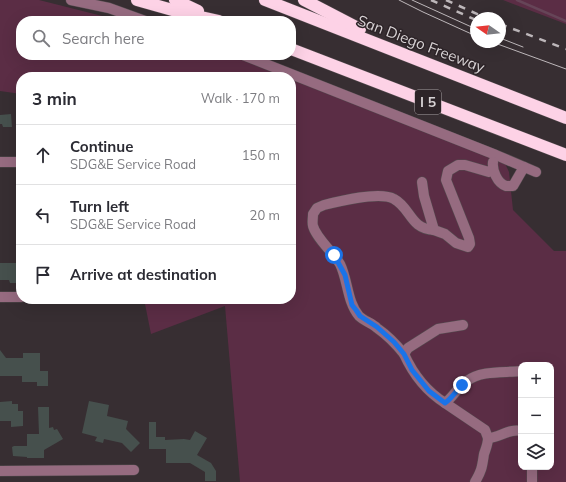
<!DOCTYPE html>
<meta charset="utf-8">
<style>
:root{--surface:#fff;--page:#f2f2f3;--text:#2b2b33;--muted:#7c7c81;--line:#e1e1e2}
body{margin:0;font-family:Mulish,sans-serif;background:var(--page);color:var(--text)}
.controls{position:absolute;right:12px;bottom:12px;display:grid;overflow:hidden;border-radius:8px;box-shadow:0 4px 16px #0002}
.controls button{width:36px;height:36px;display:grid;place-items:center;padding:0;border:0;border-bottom:1px solid var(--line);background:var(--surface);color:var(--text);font:20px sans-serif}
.compass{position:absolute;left:470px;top:12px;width:36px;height:36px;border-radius:50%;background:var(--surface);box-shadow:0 4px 16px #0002;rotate:284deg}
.stop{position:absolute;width:12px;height:12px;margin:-9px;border:3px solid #1a73e8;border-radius:50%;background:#fff}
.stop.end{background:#1a73e8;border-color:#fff;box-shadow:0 1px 4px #0008}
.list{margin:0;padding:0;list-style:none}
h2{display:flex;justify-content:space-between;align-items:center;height:52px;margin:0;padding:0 16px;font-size:17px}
h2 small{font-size:13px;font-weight:400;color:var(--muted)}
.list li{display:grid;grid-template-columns:26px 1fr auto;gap:12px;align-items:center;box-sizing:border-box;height:60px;padding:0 16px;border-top:1px solid var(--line)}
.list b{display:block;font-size:15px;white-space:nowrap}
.list p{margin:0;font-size:13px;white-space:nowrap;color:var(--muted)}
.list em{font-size:13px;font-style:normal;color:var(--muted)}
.icon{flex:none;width:22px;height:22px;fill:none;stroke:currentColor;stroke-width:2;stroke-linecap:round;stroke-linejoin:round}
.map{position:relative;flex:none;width:566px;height:482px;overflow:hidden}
.search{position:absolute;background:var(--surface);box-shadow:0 4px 16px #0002;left:16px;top:16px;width:280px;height:44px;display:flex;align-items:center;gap:10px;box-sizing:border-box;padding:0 14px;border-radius:16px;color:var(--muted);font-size:15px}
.panel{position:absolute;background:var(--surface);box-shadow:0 4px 16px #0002;left:16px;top:72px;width:280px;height:232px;border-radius:16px}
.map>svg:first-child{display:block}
</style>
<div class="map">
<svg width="566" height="482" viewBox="0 0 566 482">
<rect width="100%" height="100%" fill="#372e32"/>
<g fill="#5b2d45" fill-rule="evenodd">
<path d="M0,0H39L122,21H21V55H237L502,157L509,172L513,210L554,251H566V482H240L225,306L151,334L144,299H291V77H21V94L0,91ZM521,365H551V467H521Z"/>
<polygon points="503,0 566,0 566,24"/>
</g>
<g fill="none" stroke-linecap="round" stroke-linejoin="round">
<polyline stroke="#664558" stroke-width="2.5" points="517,0 566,21"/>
</g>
<g fill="#46504d">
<polygon points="11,114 12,127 3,127 2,124 0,124 0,115"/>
<polygon points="0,263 21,263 21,283 10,283 9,280 0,280"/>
<polygon points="0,350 6,358 23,358 23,353 40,353 40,371 48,371 48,386 37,386 37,382 22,382 22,376 0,376"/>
<polygon points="12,401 12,404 18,404 18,411 23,411 23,426 11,427 11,421 0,421 0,402"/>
<polygon points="89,401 109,405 107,416 128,421 126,429 140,443 131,452 122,443 104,439 103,443 95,441 97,437 82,433"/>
<polygon points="38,407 49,407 49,428 53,427 54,430 57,429 63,439 44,450 44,458 27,458 27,457 13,456 12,447 14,446 27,446 27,434 39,434"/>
<polygon points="149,422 156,422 156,437 165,437 165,440 184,439 190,440 195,431 207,438 197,455 211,463 216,471 216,481 205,481 205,472 190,463 166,463 166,449 149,449"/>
</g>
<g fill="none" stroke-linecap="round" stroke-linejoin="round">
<defs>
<g id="minor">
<polyline points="71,0 109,8 145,21"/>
<polyline points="243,55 496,155 536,172"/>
<polyline points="0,162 21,162"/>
<path d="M493,162C492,170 497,183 506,186C508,186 511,186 513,186L524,167"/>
<polyline points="422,182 424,196 434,230 445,234 456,243 468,247 470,244 469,238 446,180 448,171 458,165 465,165 489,172 493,168"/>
<path d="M434,230C410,229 411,208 394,199C380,191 340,201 324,205L317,208L313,214C313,218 312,223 313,226C316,238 333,252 340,264C348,280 347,302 359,316C364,321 372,323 377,328C387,335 396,344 404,354L408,348L438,329L463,325"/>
<polyline points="0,297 21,297"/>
<path d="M404,354C413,374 426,391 445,403C453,397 458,387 467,381C481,370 504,373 521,371"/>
<path d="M445,403L485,430L488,438C499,438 509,428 521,431"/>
<polyline points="0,471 134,470"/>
<path d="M475,482C482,470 482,467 484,454C486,448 488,444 488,438"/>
<polyline points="532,482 532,467"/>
</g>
<g id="highway">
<polyline points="137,0 183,13 219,21"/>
<polyline points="175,0 198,11"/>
<polyline points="265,0 566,118"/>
<polyline points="304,0 360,29"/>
<polyline points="291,49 566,155"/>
</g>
</defs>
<use href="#minor" stroke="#544c4f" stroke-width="11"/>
<use href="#highway" stroke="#544c4f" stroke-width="13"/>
<use href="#minor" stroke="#966b80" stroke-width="10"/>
<use href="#highway" stroke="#fdd2e6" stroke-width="12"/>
<g stroke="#bdb7ba" stroke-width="1">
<polyline points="399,0 423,12 476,36"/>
<polyline points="412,0 476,29"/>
<polyline points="500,38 523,47"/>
<polyline points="492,42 566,69"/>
</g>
<g stroke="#bdb7ba" stroke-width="2.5" stroke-dasharray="7 7" stroke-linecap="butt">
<polyline points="431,0 476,20"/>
<polyline points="446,0 486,18"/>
<polyline points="500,24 566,49"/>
</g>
</g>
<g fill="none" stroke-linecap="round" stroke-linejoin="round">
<path stroke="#1a73e8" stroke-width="5" d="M334,255L345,275L352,305L356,310L360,316L377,327L394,342L404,354L412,370L429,391L445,403C452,398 456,391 462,385"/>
</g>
<g text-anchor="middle" stroke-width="3" stroke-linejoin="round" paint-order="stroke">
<rect fill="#2d2428" stroke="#a49ea0" stroke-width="1" x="415" y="90" width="26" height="24" rx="3"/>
<g font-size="14" font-weight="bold" fill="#d7d2d4">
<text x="428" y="107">I 5</text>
</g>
<g font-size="15" fill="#d7d2d4" stroke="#2d2428">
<text transform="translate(421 44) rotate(21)" y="5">San Diego Freeway</text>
</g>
</g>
</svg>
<div class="controls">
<button>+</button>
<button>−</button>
<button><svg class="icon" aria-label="layers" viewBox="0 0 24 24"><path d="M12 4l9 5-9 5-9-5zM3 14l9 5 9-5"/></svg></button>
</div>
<svg class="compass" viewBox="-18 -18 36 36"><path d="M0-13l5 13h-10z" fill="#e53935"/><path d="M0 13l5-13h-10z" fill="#7c7c81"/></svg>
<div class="stop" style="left:334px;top:255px"></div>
<div class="stop end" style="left:462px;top:385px"></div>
<div class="search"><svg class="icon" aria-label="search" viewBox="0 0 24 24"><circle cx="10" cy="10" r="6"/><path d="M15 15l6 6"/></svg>Search here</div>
<section class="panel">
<h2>3 min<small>Walk · 170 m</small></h2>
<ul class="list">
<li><svg class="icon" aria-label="ahead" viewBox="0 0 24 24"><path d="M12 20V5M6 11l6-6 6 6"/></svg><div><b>Continue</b><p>SDG&amp;E Service Road</p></div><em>150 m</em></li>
<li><svg class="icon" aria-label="left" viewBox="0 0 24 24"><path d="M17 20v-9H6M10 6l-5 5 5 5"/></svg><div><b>Turn left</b><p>SDG&amp;E Service Road</p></div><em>20 m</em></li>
<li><svg class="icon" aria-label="arrive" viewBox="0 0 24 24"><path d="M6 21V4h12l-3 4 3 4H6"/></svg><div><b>Arrive at destination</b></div></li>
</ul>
</section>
</div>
